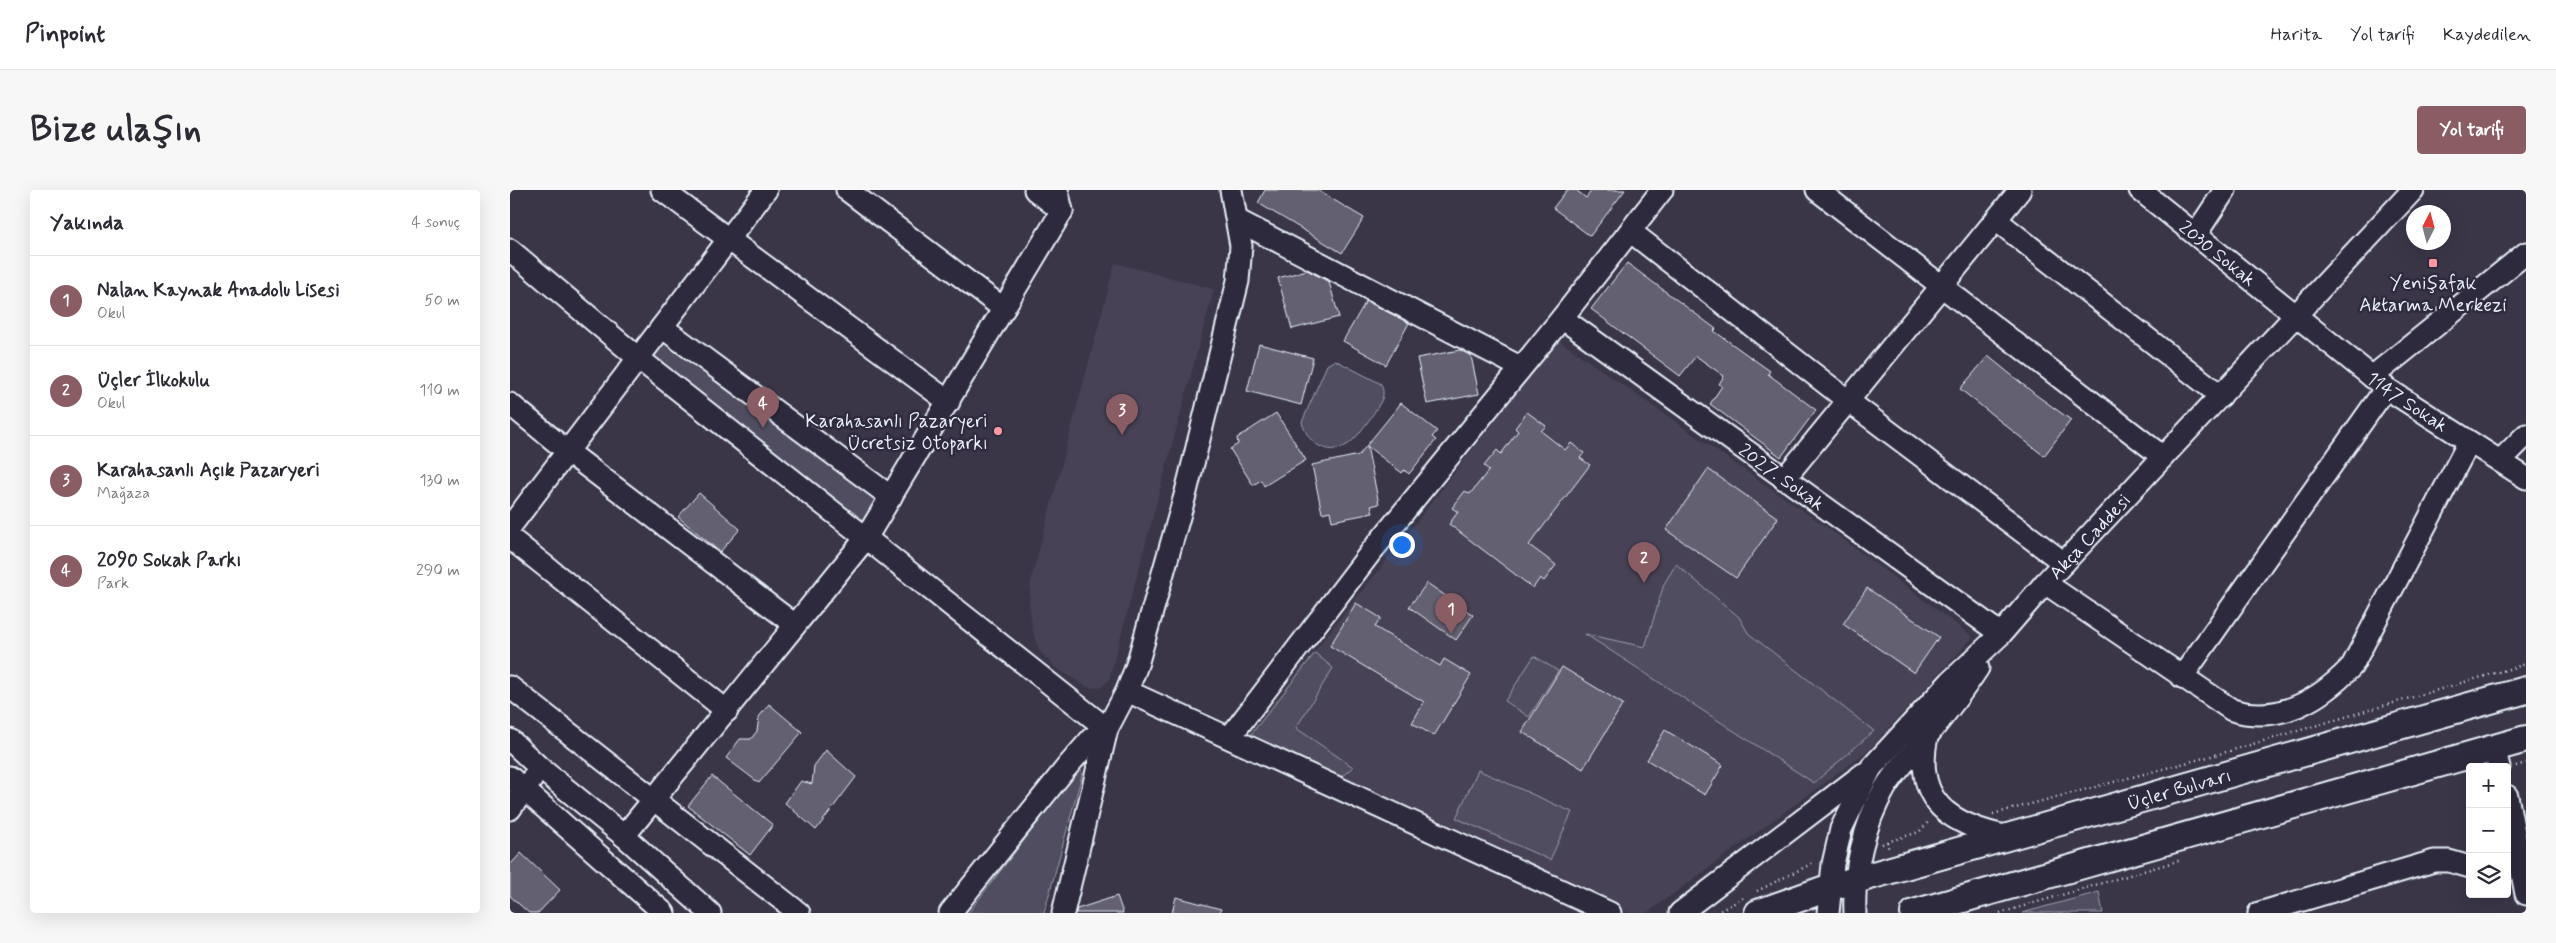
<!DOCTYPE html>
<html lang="tr">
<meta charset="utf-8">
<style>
:root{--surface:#fff;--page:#f7f7f7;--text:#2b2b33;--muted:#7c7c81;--line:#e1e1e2;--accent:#8a5d65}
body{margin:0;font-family:Mynerve,sans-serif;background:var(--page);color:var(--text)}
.controls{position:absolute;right:15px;bottom:15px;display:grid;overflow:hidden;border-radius:5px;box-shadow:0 5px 20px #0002}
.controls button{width:45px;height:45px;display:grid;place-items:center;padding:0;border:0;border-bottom:1px solid var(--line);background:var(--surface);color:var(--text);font:25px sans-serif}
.compass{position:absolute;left:1896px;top:15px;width:45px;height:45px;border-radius:50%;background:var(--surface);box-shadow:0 5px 20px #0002;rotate:6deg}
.you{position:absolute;left:891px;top:354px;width:18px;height:18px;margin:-12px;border:4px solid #fff;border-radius:50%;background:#1a73e8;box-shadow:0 0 0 8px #1a73e833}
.badge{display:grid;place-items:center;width:32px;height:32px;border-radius:50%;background:var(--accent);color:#fff;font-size:16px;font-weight:700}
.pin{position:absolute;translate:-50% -41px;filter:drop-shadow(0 1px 2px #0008)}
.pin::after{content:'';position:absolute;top:26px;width:18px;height:15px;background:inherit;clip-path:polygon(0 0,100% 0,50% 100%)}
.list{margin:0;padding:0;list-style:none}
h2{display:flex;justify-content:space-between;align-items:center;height:65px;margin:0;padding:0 20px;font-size:21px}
h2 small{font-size:16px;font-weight:400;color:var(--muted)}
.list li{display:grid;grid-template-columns:32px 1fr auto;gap:15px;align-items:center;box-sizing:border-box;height:90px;padding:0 20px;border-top:1px solid var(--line)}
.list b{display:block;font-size:19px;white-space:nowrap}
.list p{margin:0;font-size:16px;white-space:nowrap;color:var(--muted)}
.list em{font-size:16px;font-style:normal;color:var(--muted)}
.icon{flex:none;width:28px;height:28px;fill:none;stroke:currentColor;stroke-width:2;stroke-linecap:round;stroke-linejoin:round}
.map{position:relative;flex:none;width:2016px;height:723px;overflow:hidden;border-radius:5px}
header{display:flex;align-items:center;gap:30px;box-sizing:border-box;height:70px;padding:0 25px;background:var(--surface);border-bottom:1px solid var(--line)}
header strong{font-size:24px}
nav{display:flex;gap:28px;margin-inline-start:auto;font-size:18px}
.intro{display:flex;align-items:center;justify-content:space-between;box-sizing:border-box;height:120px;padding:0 30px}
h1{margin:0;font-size:35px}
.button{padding:12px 22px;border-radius:5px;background:var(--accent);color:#fff;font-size:18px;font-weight:700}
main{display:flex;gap:30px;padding:0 30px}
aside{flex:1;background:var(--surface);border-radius:5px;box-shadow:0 5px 20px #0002}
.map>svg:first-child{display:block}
</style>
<header>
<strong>Pinpoint</strong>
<nav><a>Harita</a><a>Yol tarifi</a><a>Kaydedilen</a></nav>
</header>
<div class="intro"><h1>Bize ulaşın</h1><a class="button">Yol tarifi</a></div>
<main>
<aside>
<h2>Yakında<small>4 sonuç</small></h2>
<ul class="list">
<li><span class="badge">1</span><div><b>Nalan Kaynak Anadolu Lisesi</b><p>Okul</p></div><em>50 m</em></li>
<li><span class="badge">2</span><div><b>Üçler İlkokulu</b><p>Okul</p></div><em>110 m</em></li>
<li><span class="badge">3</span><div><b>Karahasanlı Açık Pazaryeri</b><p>Mağaza</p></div><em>130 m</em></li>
<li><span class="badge">4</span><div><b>2090 Sokak Parkı</b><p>Park</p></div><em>290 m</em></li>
</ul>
</aside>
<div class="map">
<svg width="2016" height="723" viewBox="0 0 2016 723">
<rect width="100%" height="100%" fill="#3a3648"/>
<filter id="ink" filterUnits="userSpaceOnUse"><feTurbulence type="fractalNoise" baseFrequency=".02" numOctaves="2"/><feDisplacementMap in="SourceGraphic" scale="10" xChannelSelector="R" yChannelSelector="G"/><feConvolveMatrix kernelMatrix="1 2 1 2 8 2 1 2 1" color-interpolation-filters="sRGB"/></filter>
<g filter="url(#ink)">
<g fill="#464354">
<polygon points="605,73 704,99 599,490 591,497 583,498 575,496 546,478 530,462 523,442 519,413 521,390"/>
<polygon points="1047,149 1322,341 1463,447 1358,561 1137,723 1119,723 735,549 901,339"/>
</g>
<g fill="#504e5f" stroke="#9ca0ac">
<path d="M157,149L366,304C365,316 362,327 349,330L143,167Z"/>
<path d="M825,170L871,194C873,199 874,203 872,209C868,218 850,244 842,251C822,269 798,256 792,232L817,175Z"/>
<polygon points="1166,374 1229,427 1238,443 1364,541 1304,593 1075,444 1135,457 1154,394"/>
<polygon points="805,463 823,478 786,538 843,577 829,589 739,547"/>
<polygon points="1024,466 1048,481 1019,527 995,511"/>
<polygon points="571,580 572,585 534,723 458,723 566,583"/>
<polygon points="968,580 1062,622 1040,670 946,628"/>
<polygon points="1589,702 1593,723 1512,723"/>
</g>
<g fill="#636171" stroke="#e8f1f8">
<polygon points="755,0 807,0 854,28 832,63 748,13"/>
<polygon points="1057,0 1066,0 1076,8 1082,0 1115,0 1080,46 1043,18"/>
<polygon points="1117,73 1206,139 1204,141 1260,181 1258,184 1306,220 1271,267 1200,214 1212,196 1209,194 1214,186 1186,166 1170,186 1081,119"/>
<polygon points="797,80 819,92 829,127 782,139 768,88"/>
<polygon points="856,111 899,133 876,175 833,151"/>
<polygon points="749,154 803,168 791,215 737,201"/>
<polygon points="950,160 961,166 969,204 917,214 907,168"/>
<polygon points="1478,166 1526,205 1561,230 1534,266 1450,199"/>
<polygon points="891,213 927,241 922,247 926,250 899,284 894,280 892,283 857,256 869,314 861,316 863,323 822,331 820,321 812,323 802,275 849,265"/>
<polygon points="1017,222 1036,236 1031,241 1055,260 1061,253 1074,263 1070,268 1080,275 1019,355 1046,375 1034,391 1030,388 1023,398 939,334 948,322 942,318 955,301 960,304 979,280 974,276 987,260 991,264 1008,241 1005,238"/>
<polygon points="766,223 796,270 754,296 751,290 743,295 720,259 728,254 727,248"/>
<polygon points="1198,279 1268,328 1226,388 1156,340"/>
<polygon points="189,303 230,339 210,362 168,327"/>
<polygon points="917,393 963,425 946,450 899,417"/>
<polygon points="1357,398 1429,447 1404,483 1333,434"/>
<polygon points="846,413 871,428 865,437 930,476 934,469 961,485 924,546 902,533 914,512 820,456"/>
<polygon points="1052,477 1113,514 1073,579 1012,542"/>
<polygon points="259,514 292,542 249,593 216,568 230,549 241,549 247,541 249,527"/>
<polygon points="1155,540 1213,575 1195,605 1137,570"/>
<polygon points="316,560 346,587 306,640 275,613 291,591 302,594 304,576"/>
<polygon points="202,586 263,635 240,665 178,616"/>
<polygon points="11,663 50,700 28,723 19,723 0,706 0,675"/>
<polygon points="607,706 613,723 566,723 567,719"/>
<polygon points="666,707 711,719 710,723 662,723"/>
</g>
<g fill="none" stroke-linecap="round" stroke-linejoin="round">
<defs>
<g id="minor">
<polyline points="152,0 439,212"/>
<polyline points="337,0 494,119"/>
<polyline points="525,0 552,21"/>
<polyline points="547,0 552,21 356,348 597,539"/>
<polyline points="1307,0 1653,267"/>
<path id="s1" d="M1630,0L1876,198L2016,288"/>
<polyline points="727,30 1010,177"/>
<polyline points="1486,30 1711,206"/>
<polyline points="1120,41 1337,210 1554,373"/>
<polyline points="1686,44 1715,0"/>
<polyline points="0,60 128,168 356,348 114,646"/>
<path id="s2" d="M1052,128L1491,444"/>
<polyline points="152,137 381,307"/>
<polyline points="1862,187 2016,63"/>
<polyline points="0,214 57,261 285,435"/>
<polyline points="1990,271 2016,245"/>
<polyline points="1274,289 1510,0"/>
<polyline points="0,337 256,0"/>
<polyline points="0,348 217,521"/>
<path d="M1535,393L1722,520C1769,534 1810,510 1842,476L1959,252"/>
<polyline points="1672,487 1876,198"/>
<polyline points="0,497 289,723"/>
<polyline points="617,501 1100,723"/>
<path d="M1417,546C1403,612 1440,635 1499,647"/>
<polyline points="720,547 861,362 1052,128 1152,0"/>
<polyline points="0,550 30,578 114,646 200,723"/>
<polyline points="1984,557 1989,577"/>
<polyline points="0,587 154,723"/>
<polyline points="1997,606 2016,704"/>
<polyline points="0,619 22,589"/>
<polyline points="440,723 556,578 582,548 597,539"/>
<polyline points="553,723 597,539 617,501 627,475 676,302 728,91 731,56 721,0"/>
<polyline points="1170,723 1353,584"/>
<path id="s3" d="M1318,723L1323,674L1331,639L1361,578L1440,492L1491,444L1535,393L1903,0"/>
<path d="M1345,723C1343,682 1354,634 1375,598C1387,578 1404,563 1418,545C1436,523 1453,501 1468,478"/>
<polyline points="1749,723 1924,671 1939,671 1960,677"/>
</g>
<g id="major">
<path id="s4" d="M1248,723L1321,697L2016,500"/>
<polyline points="1404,723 2016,549"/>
</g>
</defs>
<use href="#minor" stroke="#e8f1f8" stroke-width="25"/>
<use href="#major" stroke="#e8f1f8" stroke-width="30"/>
<g stroke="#e8f1f8" stroke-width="2.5" stroke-dasharray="1 4" stroke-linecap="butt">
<polyline points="2006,576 2016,573"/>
<polyline points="1483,624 1709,564 2016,474"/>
<polyline points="1377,652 1409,642 1419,631"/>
<polyline points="1372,654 1377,652 1379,661"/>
<polyline points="1247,701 1305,672"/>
<polyline points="1206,723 1233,708"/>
<polyline points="1490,723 1671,670"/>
</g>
<use href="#minor" stroke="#2f2a3d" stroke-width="21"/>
<use href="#major" stroke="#2f2a3d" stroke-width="26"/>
</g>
</g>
<g fill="#ff9aa2" stroke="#2f2a3d" stroke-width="2">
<rect x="1918" y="68" width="10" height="10" rx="2.5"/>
<circle cx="488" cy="241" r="5"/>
</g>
<g text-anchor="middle" stroke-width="5" stroke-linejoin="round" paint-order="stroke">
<g font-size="19" fill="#e8f1f8" stroke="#2f2a3d">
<text dy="7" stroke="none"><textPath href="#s1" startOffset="100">2030 Sokak</textPath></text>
<text dy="7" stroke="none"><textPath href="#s1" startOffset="341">1147 Sokak</textPath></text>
<text dy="7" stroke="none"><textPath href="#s2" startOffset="271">2027. Sokak</textPath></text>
<text dy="7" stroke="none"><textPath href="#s3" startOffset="472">Akça Caddesi</textPath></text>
<text dy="7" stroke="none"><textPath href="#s4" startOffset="439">Üçler Bulvarı</textPath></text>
</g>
<g font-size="19" fill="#e8f1f8" stroke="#2f2a3d">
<text x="1923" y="99">Yenişafak<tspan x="1923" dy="22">Aktarma Merkezi</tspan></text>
<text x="478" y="237" text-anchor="end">Karahasanlı Pazaryeri<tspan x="478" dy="22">Ücretsiz Otoparkı</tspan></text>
</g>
</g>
</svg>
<div class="controls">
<button>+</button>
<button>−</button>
<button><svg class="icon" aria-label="layers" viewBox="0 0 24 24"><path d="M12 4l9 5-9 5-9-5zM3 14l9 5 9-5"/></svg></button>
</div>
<svg class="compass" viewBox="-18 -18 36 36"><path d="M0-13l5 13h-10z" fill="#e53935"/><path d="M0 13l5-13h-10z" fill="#7c7c81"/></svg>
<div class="you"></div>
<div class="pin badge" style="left:941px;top:444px">1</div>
<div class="pin badge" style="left:1134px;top:393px">2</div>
<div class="pin badge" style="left:612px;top:245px">3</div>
<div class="pin badge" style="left:253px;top:238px">4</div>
</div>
</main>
